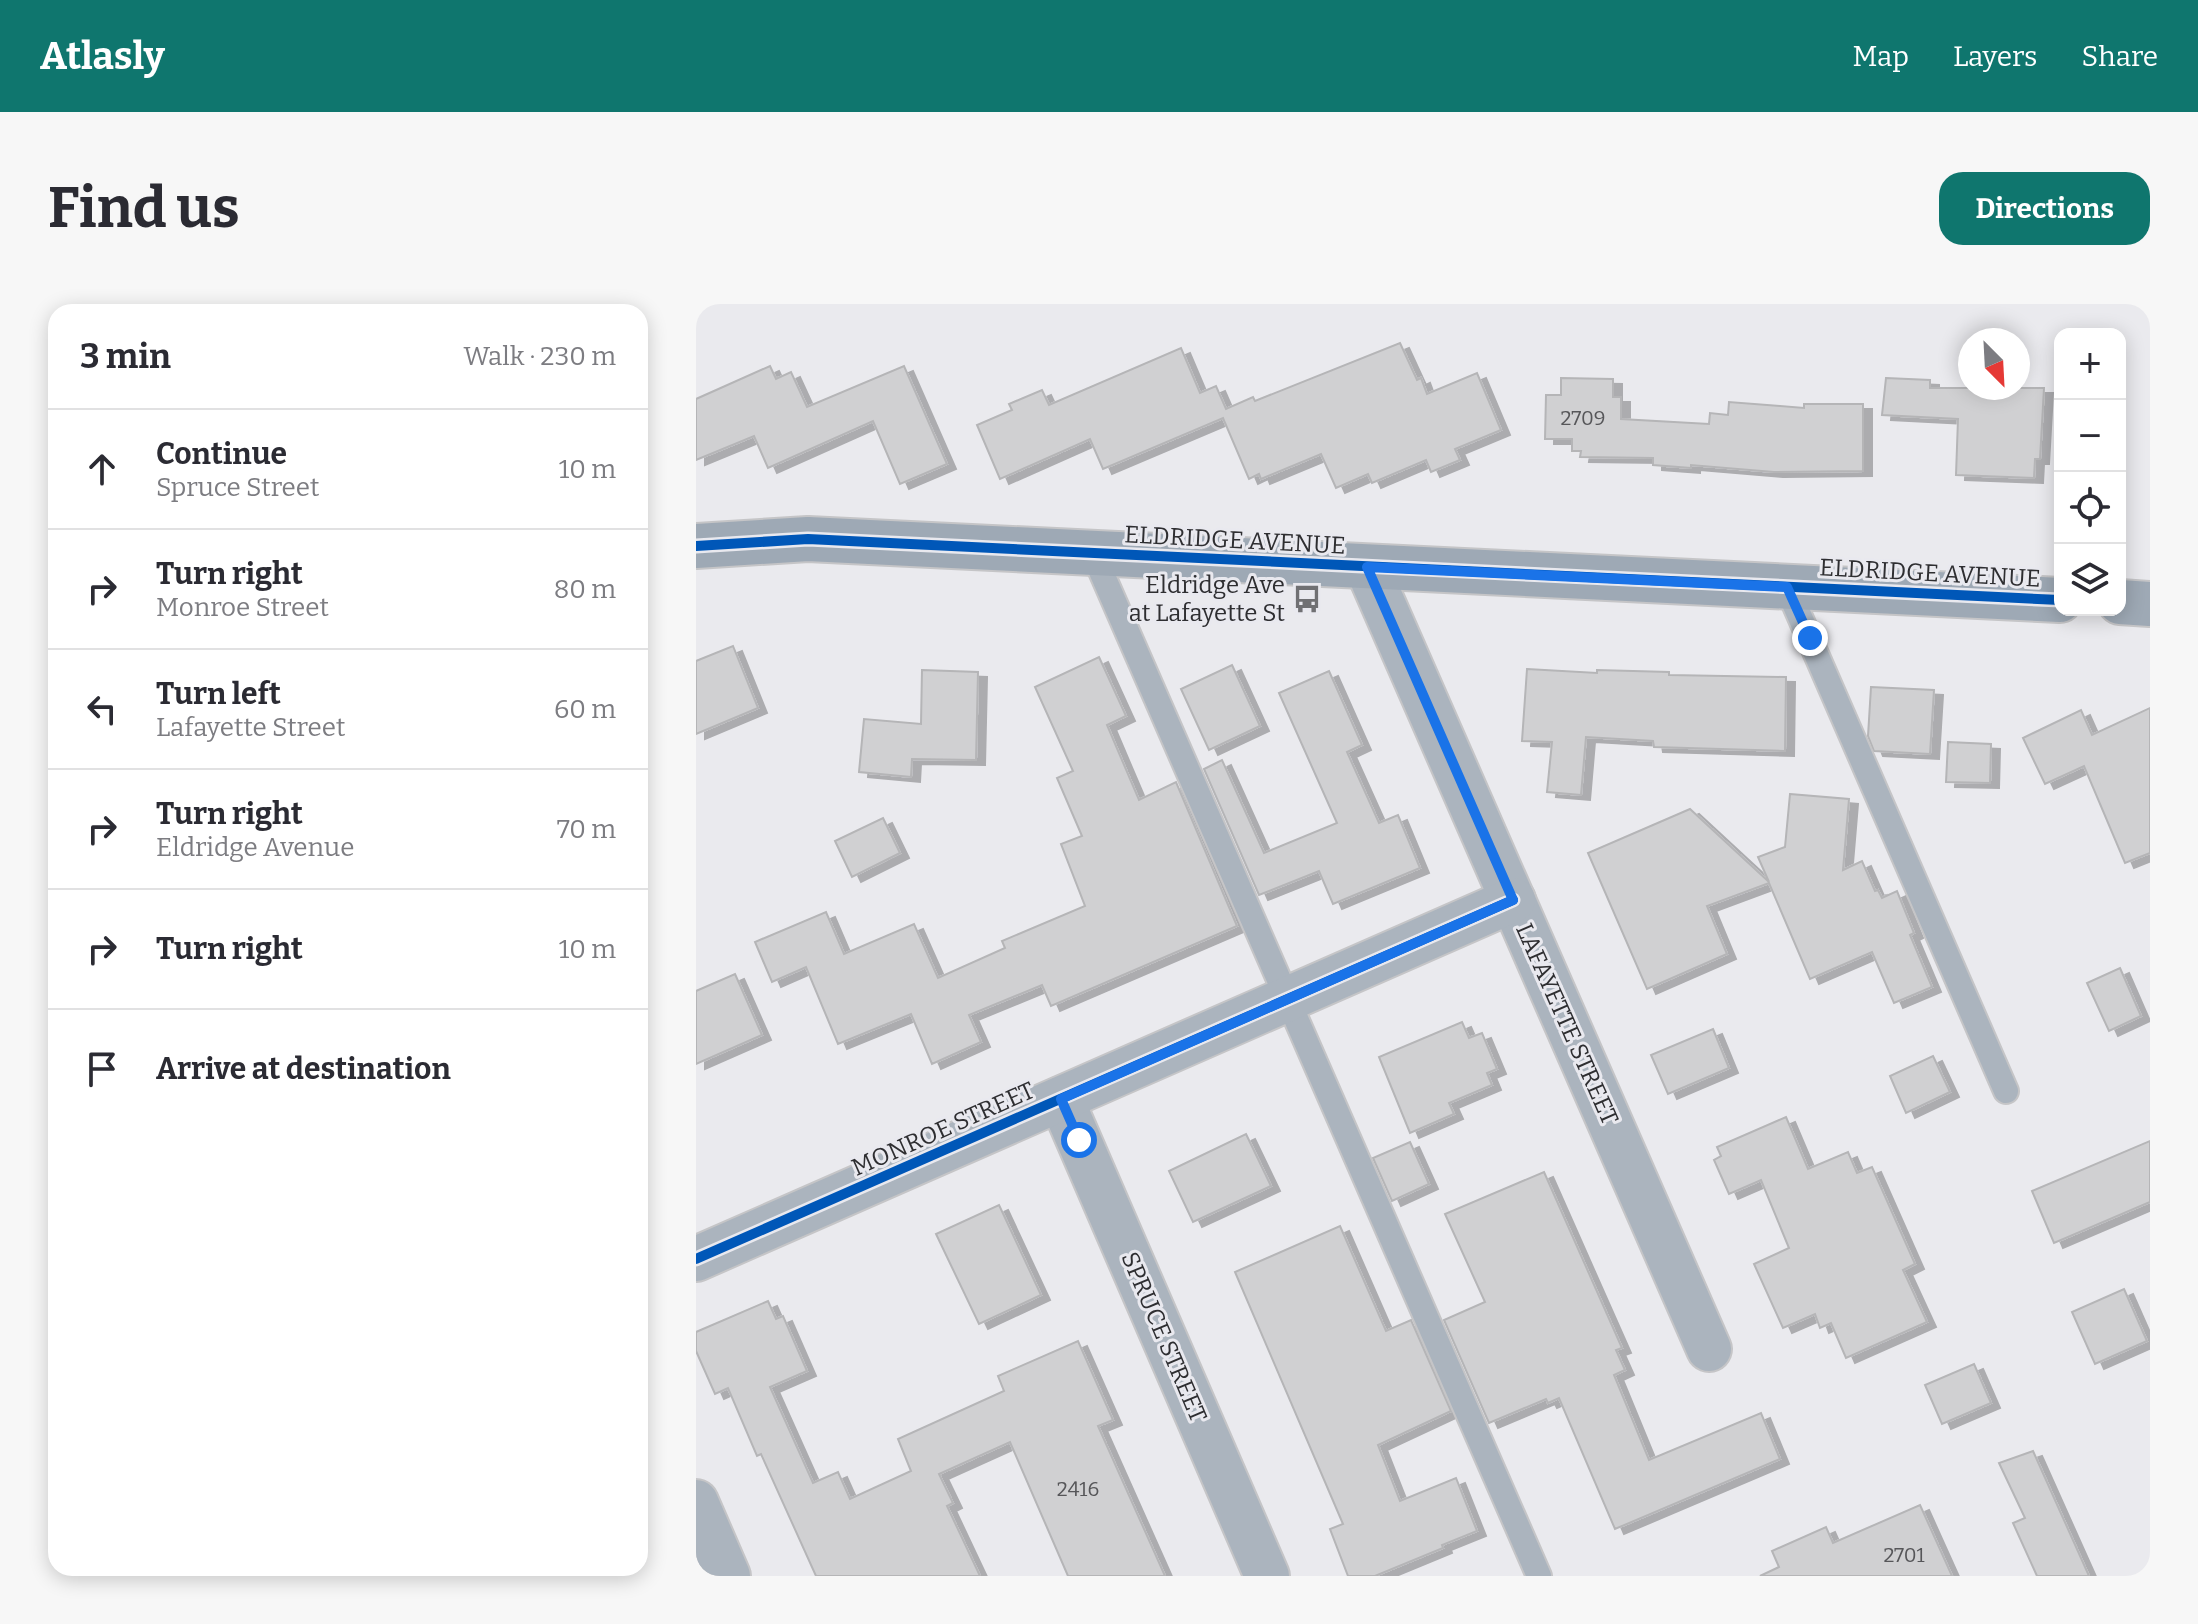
<!DOCTYPE html>
<meta charset="utf-8">
<style>
:root{--surface:#fff;--page:#f7f7f7;--text:#2b2b33;--muted:#7c7c81;--line:#e1e1e2;--accent:#0f766e}
body{margin:0;font-family:Bitter,serif;background:var(--page);color:var(--text)}
.controls{position:absolute;right:24px;top:24px;display:grid;overflow:hidden;border-radius:16px;box-shadow:0 4px 20px #0003}
.controls button{width:72px;height:72px;display:grid;place-items:center;padding:0;border:0;border-bottom:2px solid var(--line);background:var(--surface);color:var(--text);font:40px sans-serif}
.compass{position:absolute;left:1262px;top:24px;width:72px;height:72px;border-radius:50%;background:var(--surface);box-shadow:0 4px 20px #0003;rotate:156deg}
.stop{position:absolute;width:24px;height:24px;margin:-18px;border:6px solid #1a73e8;border-radius:50%;background:#fff}
.stop.end{background:#1a73e8;border-color:#fff;box-shadow:0 2px 8px #0008}
.list{margin:0;padding:0;list-style:none}
h2{display:flex;justify-content:space-between;align-items:center;height:104px;margin:0;padding:0 32px;font-size:34px}
h2 small{font-size:26px;font-weight:400;color:var(--muted)}
.list li{display:grid;grid-template-columns:52px 1fr auto;gap:24px;align-items:center;box-sizing:border-box;height:120px;padding:0 32px;border-top:2px solid var(--line)}
.list b{display:block;font-size:30px;white-space:nowrap}
.list p{margin:0;font-size:26px;white-space:nowrap;color:var(--muted)}
.list em{font-size:26px;font-style:normal;color:var(--muted)}
.icon{flex:none;width:44px;height:44px;fill:none;stroke:currentColor;stroke-width:2;stroke-linecap:round;stroke-linejoin:round}
.map{position:relative;flex:none;width:1454px;height:1272px;overflow:hidden;border-radius:24px}
header{display:flex;align-items:center;gap:48px;box-sizing:border-box;height:112px;padding:0 40px;background:var(--accent);color:#fff}
header strong{font-size:38px}
nav{display:flex;gap:44px;margin-inline-start:auto;font-size:28px}
.intro{display:flex;align-items:center;justify-content:space-between;box-sizing:border-box;height:192px;padding:0 48px}
h1{margin:0;font-size:56px}
.button{padding:20px 36px;border-radius:24px;background:var(--accent);color:#fff;font-size:28px;font-weight:700}
main{display:flex;gap:48px;padding:0 48px}
aside{flex:1;background:var(--surface);border-radius:24px;box-shadow:0 4px 20px #0003}
.map>svg:first-child{display:block}
</style>
<header>
<strong>Atlasly</strong>
<nav><a>Map</a><a>Layers</a><a>Share</a></nav>
</header>
<div class="intro"><h1>Find us</h1><a class="button">Directions</a></div>
<main>
<aside>
<h2>3 min<small>Walk · 230 m</small></h2>
<ul class="list">
<li><svg class="icon" aria-label="ahead" viewBox="0 0 24 24"><path d="M12 20V5M6 11l6-6 6 6"/></svg><div><b>Continue</b><p>Spruce Street</p></div><em>10 m</em></li>
<li><svg class="icon" aria-label="right" viewBox="0 0 24 24"><path d="M7 20v-9h11M14 6l5 5-5 5"/></svg><div><b>Turn right</b><p>Monroe Street</p></div><em>80 m</em></li>
<li><svg class="icon" aria-label="left" viewBox="0 0 24 24"><path d="M17 20v-9H6M10 6l-5 5 5 5"/></svg><div><b>Turn left</b><p>Lafayette Street</p></div><em>60 m</em></li>
<li><svg class="icon" aria-label="right" viewBox="0 0 24 24"><path d="M7 20v-9h11M14 6l5 5-5 5"/></svg><div><b>Turn right</b><p>Eldridge Avenue</p></div><em>70 m</em></li>
<li><svg class="icon" aria-label="right" viewBox="0 0 24 24"><path d="M7 20v-9h11M14 6l5 5-5 5"/></svg><div><b>Turn right</b></div><em>10 m</em></li>
<li><svg class="icon" aria-label="arrive" viewBox="0 0 24 24"><path d="M6 21V4h12l-3 4 3 4H6"/></svg><div><b>Arrive at destination</b></div></li>
</ul>
</aside>
<div class="map">
<svg width="1454" height="1272" viewBox="0 0 1454 1272">
<defs>
<filter id="shadow"><feDropShadow dx="9" dy="5" stdDeviation="0" flood-color="#0004"/></filter>
</defs>
<rect width="100%" height="100%" fill="#eaeaee"/>
<g fill="#d0d0d2" stroke="#b5b5b7" stroke-width="2" filter="url(#shadow)">
<polygon points="704,39 721,76 725,74 731,90 781,69 805,126 759,145 764,156 735,168 730,156 676,179 672,170 640,184 625,150 565,175 563,170 553,175 527,114 407,165 394,135 304,175 281,121 316,106 313,100 346,86 353,101 485,44 504,89 520,82 530,105 557,93 559,97"/>
<polygon points="74,62 80,75 95,68 111,103 208,62 251,160 204,180 177,117 72,164 58,132 0,156 0,95"/>
<polygon points="865,74 917,75 917,93 925,93 925,115 1013,120 1014,109 1032,111 1033,98 1108,104 1108,100 1167,100 1167,167 1078,168 995,161 995,164 957,161 957,154 884,153 885,147 876,147 876,135 849,135 850,91 865,91"/>
<polygon points="1190,74 1234,76 1234,84 1348,84 1344,155 1339,155 1338,174 1260,171 1262,115 1186,111"/>
<polygon points="37,342 62,404 0,430 0,357"/>
<polygon points="403,353 430,412 411,421 443,496 480,478 541,622 355,702 346,681 273,711 285,738 236,760 215,710 142,740 110,663 76,678 59,638 130,608 148,650 218,620 242,674 309,644 306,637 389,602 365,540 386,532 361,474 377,467 339,383"/>
<polygon points="536,361 564,422 513,446 485,385"/>
<polygon points="831,365 901,369 901,366 973,368 973,371 1090,373 1089,447 958,443 957,437 890,433 885,491 851,488 856,438 826,437"/>
<polygon points="226,366 282,368 280,456 216,455 215,473 163,468 168,415 225,420"/>
<polygon points="633,367 666,441 651,448 683,519 702,511 724,564 637,600 623,567 563,591 508,465 526,456 568,549 641,519 583,389"/>
<polygon points="1175,383 1238,386 1234,450 1178,447 1172,432"/>
<polygon points="1454,404 1454,549 1429,559 1388,462 1349,480 1327,434 1385,406 1396,431"/>
<polygon points="1252,438 1295,440 1294,479 1250,478"/>
<polygon points="1094,490 1153,495 1147,566 1166,557 1179,587 1182,586 1186,594 1201,587 1218,629 1214,631 1236,683 1198,699 1176,648 1114,675 1073,579 1011,602 1031,650 951,685 892,549 994,505 1073,578 1062,553 1089,543"/>
<polygon points="187,514 204,549 156,573 139,537"/>
<polygon points="1424,664 1445,712 1413,727 1391,679"/>
<polygon points="39,670 66,731 0,760 0,687"/>
<polygon points="766,718 773,734 786,729 801,765 791,769 796,781 753,799 758,810 714,829 683,753"/>
<polygon points="1017,725 1033,764 972,790 955,751"/>
<polygon points="1237,752 1254,788 1210,809 1194,772"/>
<polygon points="1090,813 1112,865 1152,848 1161,869 1176,863 1219,960 1207,966 1231,1018 1150,1054 1135,1019 1124,1024 1119,1010 1087,1024 1058,960 1093,944 1065,876 1033,890 1018,856 1025,852 1021,843"/>
<polygon points="550,830 575,882 497,918 473,867"/>
<polygon points="1454,837 1454,898 1358,939 1336,887"/>
<polygon points="714,838 733,880 696,897 677,854"/>
<polygon points="848,868 926,1044 920,1046 929,1066 918,1071 953,1156 1065,1109 1084,1155 919,1225 863,1094 852,1099 850,1095 793,1119 748,1016 789,998 749,910"/>
<polygon points="303,901 345,991 283,1020 240,930"/>
<polygon points="644,922 690,1027 715,1016 755,1107 682,1141 704,1197 760,1174 781,1227 746,1241 747,1244 679,1272 652,1272 634,1225 647,1220 539,968"/>
<polygon points="1428,985 1451,1037 1399,1060 1376,1008"/>
<polygon points="72,997 80,1015 87,1012 111,1067 74,1083 117,1179 142,1168 154,1195 215,1167 202,1135 308,1087 302,1072 382,1037 417,1116 402,1122 469,1272 372,1272 314,1138 243,1170 257,1199 251,1202 284,1272 120,1272 65,1150 61,1152 32,1084 19,1090 0,1047 0,1028"/>
<polygon points="1278,1060 1295,1099 1246,1120 1229,1081"/>
<polygon points="1337,1147 1393,1272 1341,1272 1317,1219 1329,1214 1303,1159"/>
<polygon points="1224,1201 1256,1272 1064,1272 1083,1263 1076,1247 1130,1223 1137,1239"/>
</g>
<g fill="none" stroke-linecap="round" stroke-linejoin="round">
<defs>
<g id="service">
<polyline points="397,249 843,1272"/>
<polyline points="1091,283 1310,787"/>
</g>
<g id="minor">
<polyline points="671,263 1013,1045"/>
<polyline points="365,795 571,1272"/>
<polyline points="0,955 817,596"/>
<polyline points="0,1198 32,1272"/>
</g>
<g id="secondary">
<polyline points="0,242 112,235 1364,296"/>
<polyline points="1424,298 1454,300"/>
</g>
</defs>
<use href="#service" stroke="#c5c5c7" stroke-width="28"/>
<use href="#minor" stroke="#c5c5c7" stroke-width="48"/>
<use href="#secondary" stroke="#c5c5c7" stroke-width="48"/>
<use href="#service" stroke="#abb4be" stroke-width="24"/>
<use href="#minor" stroke="#abb4be" stroke-width="44"/>
<use href="#secondary" stroke="#9ea9b5" stroke-width="44"/>
<defs>
<g id="cycleway">
<polyline points="0,242 112,235 1364,296"/>
<polyline points="0,955 817,596"/>
</g>
</defs>
<use href="#cycleway" stroke="#e9e9ef" stroke-width="15"/>
<use href="#cycleway" stroke="#0057b8" stroke-width="10"/>
</g>
<g fill="none" stroke-linecap="round" stroke-linejoin="round">
<polyline stroke="#1a73e8" stroke-width="10" points="383,836 365,795 817,596 671,263 1091,283 1114,334"/>
</g>
<defs>
<symbol id="bus-bare" viewBox="-9 -9 18 18"><path d="M-5-6H5V4H4V6H2V4H-2V6H-4V4H-5ZM-3.5-4V0h7V-4ZM-3.5 1.2v1.5H-2V1.2ZM2 1.2v1.5H3.5V1.2Z" fill="#707073" stroke="#e9e9ef" stroke-width="2.5" paint-order="stroke"/></symbol>
</defs>
<g fill-rule="evenodd">
<use href="#bus-bare" x="591" y="275" width="40" height="40"/>
</g>
<g text-anchor="middle" stroke-width="6" stroke-linejoin="round" paint-order="stroke">
<g font-size="20" fill="#565659">
<text x="887" y="121">2709</text>
<text x="382" y="1192">2416</text>
<text x="1208" y="1258">2701</text>
</g>
<g font-size="24" fill="#2e2e31" stroke="#e9e9ef">
<text transform="translate(539 236) rotate(3)" y="8">ELDRIDGE AVENUE</text>
<text transform="translate(1234 269) rotate(3)" y="8">ELDRIDGE AVENUE</text>
<text transform="translate(871 720) rotate(66)" y="8">LAFAYETTE STREET</text>
<text transform="translate(247 825) rotate(-24)" y="8">MONROE STREET</text>
<text transform="translate(468 1033) rotate(67)" y="8">SPRUCE STREET</text>
</g>
<g font-size="24" fill="#2e2e31" stroke="#e9e9ef" text-anchor="end">
<text x="589" y="289">Eldridge Ave<tspan x="589" dy="28">at Lafayette St</tspan></text>
</g>
</g>
</svg>
<div class="controls">
<button>+</button>
<button>−</button>
<button><svg class="icon" aria-label="locate" viewBox="0 0 24 24"><circle cx="12" cy="12" r="6"/><path d="M12 2v4M12 18v4M2 12h4M18 12h4"/></svg></button>
<button><svg class="icon" aria-label="layers" viewBox="0 0 24 24"><path d="M12 4l9 5-9 5-9-5zM3 14l9 5 9-5"/></svg></button>
</div>
<svg class="compass" viewBox="-18 -18 36 36"><path d="M0-13l5 13h-10z" fill="#e53935"/><path d="M0 13l5-13h-10z" fill="#7c7c81"/></svg>
<div class="stop" style="left:383px;top:836px"></div>
<div class="stop end" style="left:1114px;top:334px"></div>
</div>
</main>
